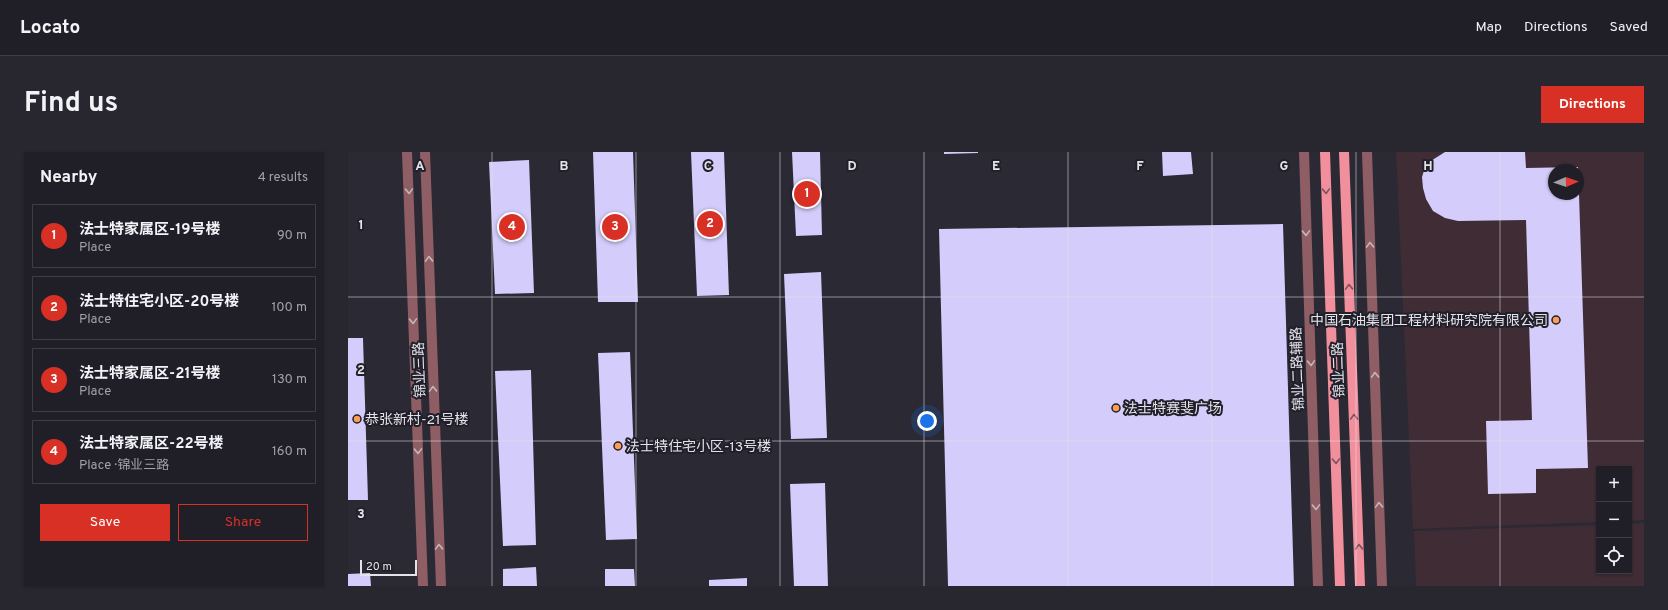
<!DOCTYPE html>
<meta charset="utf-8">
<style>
:root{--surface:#201f27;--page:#28272f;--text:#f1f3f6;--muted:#a2a2a7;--line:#3d3d44;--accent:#d93025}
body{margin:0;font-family:Overpass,"Noto Sans SC",sans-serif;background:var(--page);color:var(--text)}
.controls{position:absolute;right:12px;bottom:12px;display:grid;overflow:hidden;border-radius:0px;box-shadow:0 1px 3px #0004}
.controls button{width:36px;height:36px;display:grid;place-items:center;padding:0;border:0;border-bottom:1px solid var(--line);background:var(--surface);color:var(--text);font:20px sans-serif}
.compass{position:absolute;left:1200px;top:12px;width:36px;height:36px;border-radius:50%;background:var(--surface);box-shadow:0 1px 3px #0004;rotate:88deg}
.scale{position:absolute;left:12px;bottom:10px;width:57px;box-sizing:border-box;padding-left:4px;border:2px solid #e4e3ea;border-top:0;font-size:11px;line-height:14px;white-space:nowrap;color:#e4e3ea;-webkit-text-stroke:3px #211f2a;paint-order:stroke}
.you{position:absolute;left:579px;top:269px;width:14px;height:14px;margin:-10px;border:3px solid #fff;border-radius:50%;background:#1a73e8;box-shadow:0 0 0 6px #1a73e833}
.badge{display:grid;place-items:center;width:26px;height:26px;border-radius:50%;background:var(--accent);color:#fff;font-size:13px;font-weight:700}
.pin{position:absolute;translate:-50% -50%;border:2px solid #fff;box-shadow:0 1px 4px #0006}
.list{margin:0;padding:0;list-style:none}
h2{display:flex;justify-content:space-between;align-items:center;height:52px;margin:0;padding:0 16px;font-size:17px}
h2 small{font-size:13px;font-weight:400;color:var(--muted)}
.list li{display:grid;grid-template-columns:26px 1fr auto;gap:12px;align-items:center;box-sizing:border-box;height:64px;margin:0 8px 8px;padding:0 8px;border:1px solid var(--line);border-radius:0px}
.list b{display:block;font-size:15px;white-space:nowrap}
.list p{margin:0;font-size:13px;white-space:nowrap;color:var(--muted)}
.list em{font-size:13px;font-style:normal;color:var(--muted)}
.actions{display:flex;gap:8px;padding:12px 16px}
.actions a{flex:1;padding:9px 0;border:1px solid var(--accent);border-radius:0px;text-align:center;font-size:14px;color:var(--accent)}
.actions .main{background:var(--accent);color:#fff}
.icon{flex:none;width:22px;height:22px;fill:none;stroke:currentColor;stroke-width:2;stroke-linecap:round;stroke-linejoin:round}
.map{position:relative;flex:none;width:1296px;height:434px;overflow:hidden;border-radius:0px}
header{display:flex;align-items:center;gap:24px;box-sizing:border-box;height:56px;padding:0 20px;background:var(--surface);border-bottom:1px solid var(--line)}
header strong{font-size:19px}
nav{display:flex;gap:22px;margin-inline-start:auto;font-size:14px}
.intro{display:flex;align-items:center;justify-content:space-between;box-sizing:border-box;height:96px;padding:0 24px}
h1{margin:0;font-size:28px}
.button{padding:10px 18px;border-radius:0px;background:var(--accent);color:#fff;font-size:14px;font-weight:700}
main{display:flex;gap:24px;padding:0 24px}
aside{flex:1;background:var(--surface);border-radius:0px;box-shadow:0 1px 3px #0004}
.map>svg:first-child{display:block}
</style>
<header>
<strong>Locato</strong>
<nav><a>Map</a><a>Directions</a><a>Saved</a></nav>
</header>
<div class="intro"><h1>Find us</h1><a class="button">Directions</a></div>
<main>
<aside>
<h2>Nearby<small>4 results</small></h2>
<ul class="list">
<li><span class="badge">1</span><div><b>法士特家属区-19号楼</b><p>Place</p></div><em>90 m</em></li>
<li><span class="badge">2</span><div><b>法士特住宅小区-20号楼</b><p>Place</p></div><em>100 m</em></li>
<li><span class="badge">3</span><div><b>法士特家属区-21号楼</b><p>Place</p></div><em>130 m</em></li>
<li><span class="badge">4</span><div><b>法士特家属区-22号楼</b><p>Place · 锦业三路</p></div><em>160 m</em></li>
</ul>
<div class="actions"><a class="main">Save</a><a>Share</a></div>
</aside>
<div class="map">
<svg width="1296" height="434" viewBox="0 0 1296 434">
<rect width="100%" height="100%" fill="#2b2934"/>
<g fill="#3f2c34" fill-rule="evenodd">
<path d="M1048,0H1296V368L1281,369V317H1251V370L1065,377ZM1206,18H1230V42H1206Z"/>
<polygon points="1296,371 1296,434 1068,434 1066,379 1251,373 1251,419 1281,419 1281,372"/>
</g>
<g fill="#d4ccfa">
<polygon points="245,0 285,0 290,150 250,150"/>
<polygon points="343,0 376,0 381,143 349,144"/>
<polygon points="444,0 472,0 474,83 448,84"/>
<polygon points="596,0 630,0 630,1 596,2"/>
<polygon points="814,0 843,0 845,22 815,24"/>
<polygon points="1097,0 1177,0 1178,16 1230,15 1230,18 1206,18 1206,42 1231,42 1240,316 1188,317 1188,341 1140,342 1138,269 1184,268 1178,68 1110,69 1097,66 1085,59 1078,47 1075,36 1074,25 1078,12"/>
<polygon points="181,8 186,141 147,142 141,10"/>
<polygon points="935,72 946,434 600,434 591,77"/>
<polygon points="473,120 479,286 443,287 436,122"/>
<polygon points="0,186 15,186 20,348 0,348"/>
<polygon points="282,200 289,387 258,388 250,201"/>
<polygon points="183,218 188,393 155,394 147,219"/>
<polygon points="477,331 480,434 446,434 442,332"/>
<polygon points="188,415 189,434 155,434 155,417"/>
<polygon points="257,417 286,417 287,434 257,434"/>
<polygon points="22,421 23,434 0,434 0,422"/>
<polygon points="399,426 399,434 361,434 361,428"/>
</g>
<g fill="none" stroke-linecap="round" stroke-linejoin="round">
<g stroke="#8e5e64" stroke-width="10">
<polyline points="59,0 75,434"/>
<polyline points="77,0 93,434"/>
<polyline points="956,0 970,434"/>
<polyline points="1019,0 1034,434"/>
</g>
<g stroke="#f18f9d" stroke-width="10">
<polyline points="977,0 992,434"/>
<polyline points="996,0 1012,434"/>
</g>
</g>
<defs><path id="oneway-chevron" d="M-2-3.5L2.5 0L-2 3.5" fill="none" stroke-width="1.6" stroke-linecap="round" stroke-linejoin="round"/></defs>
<g stroke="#c6b4bb">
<use href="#oneway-chevron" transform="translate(61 39) rotate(88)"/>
<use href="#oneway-chevron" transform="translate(958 81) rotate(88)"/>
<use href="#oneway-chevron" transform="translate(1022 93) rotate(-92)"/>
<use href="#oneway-chevron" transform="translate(81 107) rotate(-92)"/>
<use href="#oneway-chevron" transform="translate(65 169) rotate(88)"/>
<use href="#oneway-chevron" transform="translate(963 211) rotate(88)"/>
<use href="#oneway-chevron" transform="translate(1027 223) rotate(-92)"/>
<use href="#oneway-chevron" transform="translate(85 237) rotate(-92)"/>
<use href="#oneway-chevron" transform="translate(70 299) rotate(88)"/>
<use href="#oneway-chevron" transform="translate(1031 353) rotate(-92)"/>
<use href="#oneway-chevron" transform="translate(968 355) rotate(88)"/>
<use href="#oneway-chevron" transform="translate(91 395) rotate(-92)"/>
</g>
<g stroke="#7f515e">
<use href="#oneway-chevron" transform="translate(978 39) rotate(88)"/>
<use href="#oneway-chevron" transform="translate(1001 135) rotate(-92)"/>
<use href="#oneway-chevron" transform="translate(1006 265) rotate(-92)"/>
<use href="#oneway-chevron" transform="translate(988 309) rotate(88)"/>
<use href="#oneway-chevron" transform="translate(1011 395) rotate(-92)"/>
</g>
<path fill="none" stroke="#e4e3ea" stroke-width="1" stroke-opacity="0.55" d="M144,0V434M288,0V434M432,0V434M576,0V434M720,0V434M864,0V434M1008,0V434M1152,0V434M0,145H1296M0,289H1296"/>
<g fill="#fd9c55" stroke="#211f2a" stroke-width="1.5">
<circle cx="1208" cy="168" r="4"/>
<circle cx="768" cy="256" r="4"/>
<circle cx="9" cy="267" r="4"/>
<circle cx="270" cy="294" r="4"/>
</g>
<g text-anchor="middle" stroke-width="4" stroke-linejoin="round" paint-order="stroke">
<g font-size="14" fill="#e4e3ea" stroke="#211f2a" text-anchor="start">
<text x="1200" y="173" text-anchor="end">中国石油集团工程材料研究院有限公司</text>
<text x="776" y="261">法士特赛斐广场</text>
<text x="17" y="272">恭张新村-21号楼</text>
<text x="278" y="299">法士特住宅小区-13号楼</text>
</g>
<g font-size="14" fill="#e4e3ea" stroke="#211f2a">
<text transform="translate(949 217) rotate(-92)" y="5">锦业二路辅路</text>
<text transform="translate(71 218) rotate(-92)" y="5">锦业三路</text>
<text transform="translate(990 218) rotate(-92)" y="5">锦业二路</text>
</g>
</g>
<g font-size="13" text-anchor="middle" font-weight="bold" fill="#e4e3ea" stroke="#211f2a" stroke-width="4" stroke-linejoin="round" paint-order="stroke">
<text x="72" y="18">A</text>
<text x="216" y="18">B</text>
<text x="360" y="18">C</text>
<text x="504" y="18">D</text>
<text x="648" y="18">E</text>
<text x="792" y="18">F</text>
<text x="936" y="18">G</text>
<text x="1080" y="18">H</text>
<text x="13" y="77">1</text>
<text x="13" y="222">2</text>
<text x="13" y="366">3</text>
</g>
</svg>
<div class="controls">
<button>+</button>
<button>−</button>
<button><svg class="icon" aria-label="locate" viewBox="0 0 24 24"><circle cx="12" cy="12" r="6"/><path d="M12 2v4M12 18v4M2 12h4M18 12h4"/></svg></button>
</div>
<svg class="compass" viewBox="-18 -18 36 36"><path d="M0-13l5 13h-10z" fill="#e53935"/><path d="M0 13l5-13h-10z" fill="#a2a2a7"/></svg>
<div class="scale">20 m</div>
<div class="you"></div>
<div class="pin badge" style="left:459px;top:42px">1</div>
<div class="pin badge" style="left:362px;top:72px">2</div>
<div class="pin badge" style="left:267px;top:75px">3</div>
<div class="pin badge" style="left:164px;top:75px">4</div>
</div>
</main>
